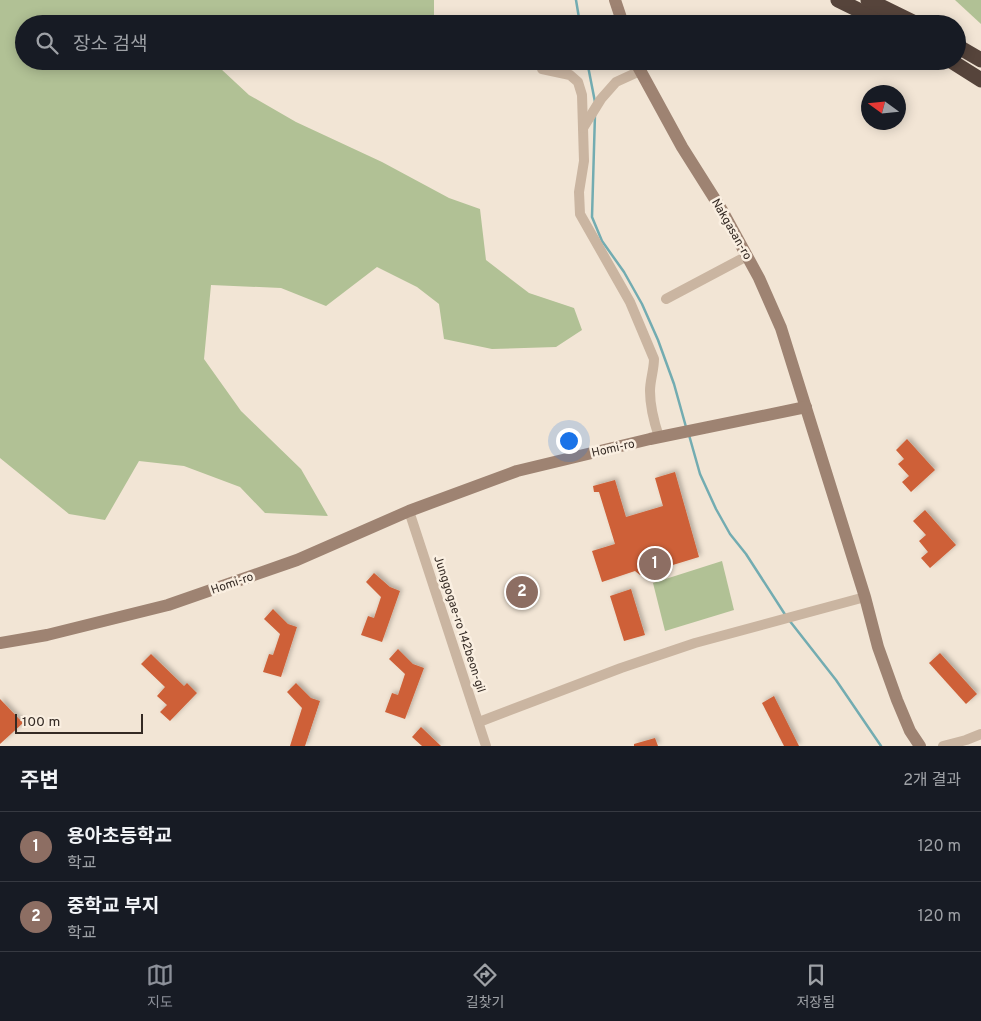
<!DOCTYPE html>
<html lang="ko">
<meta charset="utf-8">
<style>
:root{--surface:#171b24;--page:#20242c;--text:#f1f3f6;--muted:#9ea1a6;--line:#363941;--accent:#8c9099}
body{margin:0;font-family:Overpass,"Noto Sans KR",sans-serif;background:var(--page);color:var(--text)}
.compass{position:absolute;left:861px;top:85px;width:45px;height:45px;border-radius:50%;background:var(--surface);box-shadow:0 2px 12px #0003;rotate:285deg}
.scale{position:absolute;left:15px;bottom:12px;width:128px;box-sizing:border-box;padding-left:5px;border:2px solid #342a24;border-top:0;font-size:14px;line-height:18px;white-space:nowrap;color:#342a24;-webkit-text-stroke:4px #faefe1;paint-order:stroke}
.you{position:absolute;left:568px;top:440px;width:18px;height:18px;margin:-12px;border:4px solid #fff;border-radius:50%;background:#1a73e8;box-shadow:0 0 0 8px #1a73e833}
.badge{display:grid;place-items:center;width:32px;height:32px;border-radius:50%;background:var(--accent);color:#fff;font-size:16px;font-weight:700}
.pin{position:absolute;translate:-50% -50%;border:2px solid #fff;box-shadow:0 1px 5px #0006}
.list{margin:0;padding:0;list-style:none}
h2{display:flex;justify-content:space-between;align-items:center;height:65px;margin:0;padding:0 20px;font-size:21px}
h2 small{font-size:16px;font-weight:400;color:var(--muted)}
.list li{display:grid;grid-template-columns:32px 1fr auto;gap:15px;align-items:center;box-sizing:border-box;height:70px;padding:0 20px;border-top:1px solid var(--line)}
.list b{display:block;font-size:19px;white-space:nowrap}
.list p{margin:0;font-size:16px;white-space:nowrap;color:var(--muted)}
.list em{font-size:16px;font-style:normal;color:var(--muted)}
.icon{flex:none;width:28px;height:28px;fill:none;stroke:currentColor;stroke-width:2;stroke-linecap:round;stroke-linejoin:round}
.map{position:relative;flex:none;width:981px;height:746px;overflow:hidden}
.search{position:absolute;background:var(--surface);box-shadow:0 2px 12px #0003;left:15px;right:15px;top:15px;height:55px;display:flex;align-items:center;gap:12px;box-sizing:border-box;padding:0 18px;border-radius:28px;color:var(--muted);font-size:19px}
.sheet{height:205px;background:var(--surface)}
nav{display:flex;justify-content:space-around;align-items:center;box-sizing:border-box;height:70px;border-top:1px solid var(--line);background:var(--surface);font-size:14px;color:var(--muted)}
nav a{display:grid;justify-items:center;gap:2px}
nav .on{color:var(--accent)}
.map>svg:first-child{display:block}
</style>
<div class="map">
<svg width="981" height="746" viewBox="0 0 981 746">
<defs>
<filter id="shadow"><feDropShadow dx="2.5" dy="-2.5" stdDeviation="2.5" flood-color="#0004"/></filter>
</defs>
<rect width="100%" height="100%" fill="#f2e5d5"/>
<g fill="#b1c195">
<polygon points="0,0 434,0 434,24 24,24 24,61 226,61 221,69 249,95 296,122 382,162 449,198 480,209 486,260 529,293 574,308 582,330 556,347 492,349 444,339 439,304 417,287 377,267 326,306 281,288 211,285 204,359 241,411 301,469 328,516 265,513 240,487 184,466 139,461 105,520 69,514 0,458"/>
<polygon points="955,0 981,0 981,24"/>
<polygon points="722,561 734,610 665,631 653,583"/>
</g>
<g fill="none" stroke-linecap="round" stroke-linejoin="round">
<g stroke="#73acb1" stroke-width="2.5">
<polyline points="576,0 580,24"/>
<polyline points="587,61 595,102"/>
<polyline points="595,114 592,217 602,241 624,272 642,304 658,340 674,384 686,427"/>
<polyline points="689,435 700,474 716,509 730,534 746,554 786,616"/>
<polyline points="789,620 836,680 881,746"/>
</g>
</g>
<g fill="#ce6037" filter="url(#shadow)">
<polygon points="907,439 935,470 911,492 902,482 909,476 898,464 904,459 896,450"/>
<polygon points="675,472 699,557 640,575 635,571 602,582 592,551 615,544 599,492 594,492 593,486 615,480 626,517 663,506 655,478"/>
<polygon points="925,510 956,545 930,568 921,558 928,552 919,541 926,535 913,521"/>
<polygon points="374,573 390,587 400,591 382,642 361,635 368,616 374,618 381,597 366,582"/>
<polygon points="631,589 645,635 624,641 610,596"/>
<polygon points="273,609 288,624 297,627 281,677 263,672 269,654 273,655 280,634 264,619"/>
<polygon points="398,649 413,664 424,668 405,719 385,712 392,693 398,695 405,674 389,659"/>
<polygon points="940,653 977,694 966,704 929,663"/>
<polygon points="151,654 184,686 187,683 197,693 170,721 160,712 167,705 157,696 165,687 141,664"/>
<polygon points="296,683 311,698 320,701 305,746 290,746 302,708 287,692"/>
<polygon points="774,696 799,746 784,746 762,703"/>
<polygon points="0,699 23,723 0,744"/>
<polygon points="421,727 441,746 422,746 412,737"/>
<polygon points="655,738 658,746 634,746 634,744"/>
</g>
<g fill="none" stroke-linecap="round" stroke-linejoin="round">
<g stroke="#cab5a1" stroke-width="10">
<path d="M542,69L570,75L578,82L582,95L584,161L579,192L580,214L630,302L654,359C654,370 650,380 650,391C650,407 654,422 659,437"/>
<polyline points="583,128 601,99 616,82 640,71"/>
<polyline points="666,299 747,256"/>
<polyline points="409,511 486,746"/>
<polyline points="479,722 621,668 695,643 865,597"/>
<polyline points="943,746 966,740 981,734"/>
</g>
<g stroke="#9e8372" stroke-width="12">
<polyline points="615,0 623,24"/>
<polyline points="635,61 682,147 723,212 759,278 781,328 865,597 878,647 897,700 910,731 920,746"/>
<polyline points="0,643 47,635 168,605 297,560 409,511 517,471 650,439 806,407"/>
</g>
<g stroke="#56443b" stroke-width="15">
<polyline points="838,0 887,24"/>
<polyline points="868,0 917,24"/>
<polyline points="957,46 981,60"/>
<polyline points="951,61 981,80"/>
</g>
</g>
<g text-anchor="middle" stroke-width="5" stroke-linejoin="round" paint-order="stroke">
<g font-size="12" fill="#342a24" stroke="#faefe1">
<text transform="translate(732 229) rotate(60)" y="4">Nakgasan-ro</text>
<text transform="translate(613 448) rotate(-13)" y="4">Homi-ro</text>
<text transform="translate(232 583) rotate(-19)" y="4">Homi-ro</text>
<text transform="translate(460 624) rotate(72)" y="4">Junggogae-ro 142beon-gil</text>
</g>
</g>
</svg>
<svg class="compass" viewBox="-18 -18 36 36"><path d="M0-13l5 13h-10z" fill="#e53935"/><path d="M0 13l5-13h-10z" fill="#9ea1a6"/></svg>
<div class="scale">100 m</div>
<div class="you"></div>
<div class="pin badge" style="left:655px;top:564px;background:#8d6e63">1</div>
<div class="pin badge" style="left:522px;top:592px;background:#8d6e63">2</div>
<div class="search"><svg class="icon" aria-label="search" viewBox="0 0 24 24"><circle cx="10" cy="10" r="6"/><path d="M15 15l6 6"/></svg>장소 검색</div>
</div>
<section class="sheet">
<h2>주변<small>2개 결과</small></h2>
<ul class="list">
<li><span class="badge" style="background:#8d6e63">1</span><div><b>용아초등학교</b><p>학교</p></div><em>120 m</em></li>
<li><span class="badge" style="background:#8d6e63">2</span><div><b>중학교 부지</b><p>학교</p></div><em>120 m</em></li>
</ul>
</section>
<nav>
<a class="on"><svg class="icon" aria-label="map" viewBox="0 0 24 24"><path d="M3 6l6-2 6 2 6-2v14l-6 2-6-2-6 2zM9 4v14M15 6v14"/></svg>지도</a>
<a><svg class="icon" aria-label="directions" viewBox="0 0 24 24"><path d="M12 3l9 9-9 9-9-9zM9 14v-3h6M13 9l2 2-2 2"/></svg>길찾기</a>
<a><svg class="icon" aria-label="saved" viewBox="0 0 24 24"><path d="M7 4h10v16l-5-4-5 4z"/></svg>저장됨</a>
</nav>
